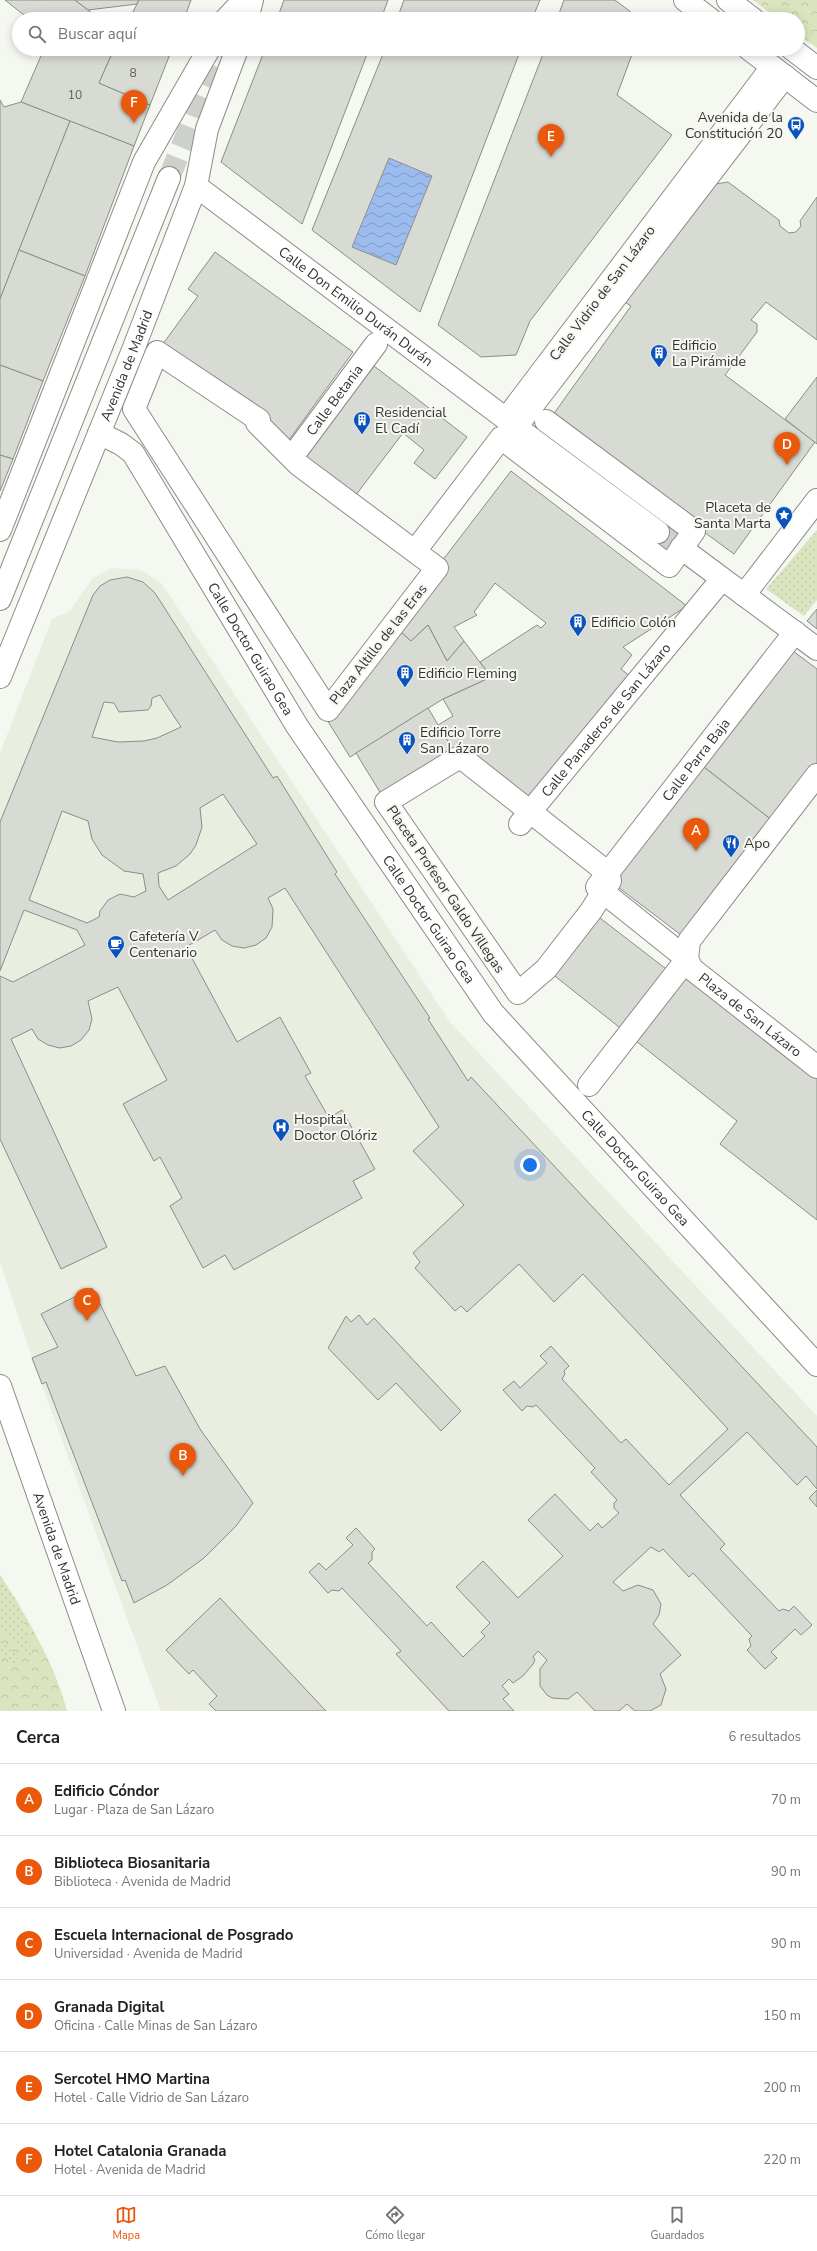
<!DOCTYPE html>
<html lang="es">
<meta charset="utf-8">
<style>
:root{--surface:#fff;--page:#f2f2f2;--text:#202124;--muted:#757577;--line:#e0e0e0;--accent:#ea580c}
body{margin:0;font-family:"Nunito Sans",sans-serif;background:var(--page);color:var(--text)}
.you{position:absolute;left:530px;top:1165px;width:14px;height:14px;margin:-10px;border:3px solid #fff;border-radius:50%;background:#1a73e8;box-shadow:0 0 0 6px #1a73e833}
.badge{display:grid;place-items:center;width:26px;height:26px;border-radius:50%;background:var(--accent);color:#fff;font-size:13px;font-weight:700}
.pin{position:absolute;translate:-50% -33px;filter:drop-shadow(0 1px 2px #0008)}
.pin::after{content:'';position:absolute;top:21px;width:14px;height:12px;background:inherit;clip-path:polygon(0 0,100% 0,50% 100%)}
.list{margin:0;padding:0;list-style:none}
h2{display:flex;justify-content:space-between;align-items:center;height:52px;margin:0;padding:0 16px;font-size:17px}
h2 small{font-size:13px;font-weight:400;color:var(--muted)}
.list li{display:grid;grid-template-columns:26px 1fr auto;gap:12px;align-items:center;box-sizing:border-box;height:72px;padding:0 16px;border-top:1px solid var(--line)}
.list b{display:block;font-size:15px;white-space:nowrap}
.list p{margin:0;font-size:13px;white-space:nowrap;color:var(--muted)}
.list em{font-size:13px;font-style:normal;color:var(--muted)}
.icon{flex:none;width:22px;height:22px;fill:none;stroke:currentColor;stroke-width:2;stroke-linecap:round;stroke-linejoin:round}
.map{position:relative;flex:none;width:817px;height:1711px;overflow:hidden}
.search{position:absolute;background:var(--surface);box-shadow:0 2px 10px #0003;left:12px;right:12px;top:12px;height:44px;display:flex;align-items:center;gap:10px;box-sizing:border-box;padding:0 14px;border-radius:22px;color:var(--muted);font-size:15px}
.sheet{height:484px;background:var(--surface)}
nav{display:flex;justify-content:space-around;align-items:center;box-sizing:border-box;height:56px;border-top:1px solid var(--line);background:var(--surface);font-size:11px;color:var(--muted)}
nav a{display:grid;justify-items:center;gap:2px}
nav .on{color:var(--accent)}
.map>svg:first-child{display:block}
</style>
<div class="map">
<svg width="817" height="1711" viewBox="0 0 817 1711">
<defs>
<pattern id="park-crowns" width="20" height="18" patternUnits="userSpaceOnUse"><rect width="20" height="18" fill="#dae5bf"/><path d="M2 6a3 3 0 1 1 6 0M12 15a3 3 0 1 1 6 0" fill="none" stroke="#bcc5a5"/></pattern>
<pattern id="garden-dots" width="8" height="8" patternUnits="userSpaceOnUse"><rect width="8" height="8" fill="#dae5bf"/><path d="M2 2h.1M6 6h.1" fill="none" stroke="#bcc5a5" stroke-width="1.8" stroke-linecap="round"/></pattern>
<pattern id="water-waves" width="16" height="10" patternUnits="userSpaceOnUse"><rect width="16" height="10" fill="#9cbcf0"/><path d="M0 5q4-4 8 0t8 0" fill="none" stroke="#8099c3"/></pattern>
</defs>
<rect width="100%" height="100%" fill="#f5f7f1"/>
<polygon fill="#eaeee1" points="111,568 141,570 162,584 450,1022 817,1416 817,1711 161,1711 32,1358 0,1262 0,753 52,619 70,611 92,579"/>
<g fill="url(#park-crowns)">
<polygon points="753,0 817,0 817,48 798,34 798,19 778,19"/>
<path d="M0,1575C27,1617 54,1662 67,1711H0Z"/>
</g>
<g fill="url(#garden-dots)">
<polygon points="817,530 817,600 804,616 766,589"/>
<polygon points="0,1575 20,1606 33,1660 0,1627"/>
<polygon points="0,1640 15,1654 25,1669 0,1656"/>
</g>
<polygon fill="url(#water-waves)" points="389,158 432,176 396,265 352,247"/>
<g fill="#d8dad4" stroke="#8b8d87" fill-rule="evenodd">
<polygon points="5,0 75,0 100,19 29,19"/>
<polygon points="75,0 139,0 137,4 88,10"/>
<polygon points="139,0 191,0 184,19 132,19 130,18"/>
<polygon points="284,0 388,0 381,19 277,19"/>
<polygon points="404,0 540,0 532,19 397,19"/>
<polygon points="564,0 615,0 640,19 557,19"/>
<polygon points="44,49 114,49 99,83 150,105 134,146 21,102"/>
<polygon points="114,49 127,54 129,49 172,49 150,105 99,83"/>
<polygon points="265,49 369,49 302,224 221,162"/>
<path d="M385,49H521L420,312L312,230ZM389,158L432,176L396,265L352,247Z"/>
<polygon points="545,49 634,49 617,95 672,135 530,321 516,355 481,357 438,325"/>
<polygon points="0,100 4,107 21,102 70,121 0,299"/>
<polygon points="70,121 134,146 85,276 19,250"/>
<polygon points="728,182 779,220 780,226 789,233 796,232 801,226 800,221 817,197 817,340 766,302 751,320 757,324 757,332 725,375 815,442 734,554 550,419 631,306 623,301 710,185"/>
<polygon points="19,250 85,276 43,381 0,365 0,299"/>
<polygon points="215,252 353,352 283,448 157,352 198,296 188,289"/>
<polygon points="0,365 43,381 13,459 0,455"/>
<polygon points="374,366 467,437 435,479 414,463 424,450 403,433 349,504 299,465"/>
<polygon points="817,377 817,444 785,419"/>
<polygon points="0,455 13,459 0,491"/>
<polygon points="511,471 687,606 623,647 632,655 621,669 631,677 523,804 454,752 438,725 453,716 443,699 491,677 480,662 537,625 541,628 546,623 495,583 474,612 477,615 454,627 464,641 447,661 428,625 411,641 393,625"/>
<path d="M127,577L143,582L155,593L273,778L277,776L337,872L335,874L430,1018L428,1019L468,1081L471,1077L817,1447V1489L806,1476L797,1485L747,1432L680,1495L725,1544L720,1549L779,1611L783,1609L789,1611L794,1606L812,1625L801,1635L795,1629L771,1652L777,1658L765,1669L747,1650L751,1646L749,1639L752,1636L693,1573L689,1577L663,1549L659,1552L651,1547L613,1582L623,1591L638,1585L653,1590L661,1604L659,1615L653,1624L681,1655L660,1674L666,1689L661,1705L650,1711H635L627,1704L619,1711H595L577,1692L568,1699L552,1698L547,1695L540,1686V1669L547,1660L538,1651L533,1657L535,1660L533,1664L523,1676L513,1683L509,1679L502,1686L509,1694L503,1699L514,1711H449L396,1654L401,1651L342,1588L339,1591L332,1590L328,1593L309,1572L319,1563L326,1570L353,1545L346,1538L356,1528L375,1549L372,1552V1560L368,1563L427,1626L431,1622L463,1657L485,1636L481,1632L490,1623L456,1587L483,1561L518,1598L563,1556L528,1520L555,1494L590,1531L598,1523L602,1528L619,1513L614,1508V1503L617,1500L591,1472L595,1468L536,1405L533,1407L527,1406L522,1411L503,1390L514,1381L520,1388L547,1363L540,1356L551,1346L569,1366L564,1371L565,1374L562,1379L621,1443L626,1439L669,1485L728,1429L583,1274L554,1302L519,1264L467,1312L461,1306L455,1311L415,1268L420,1262L413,1253L464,1205L413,1151L439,1127L285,888L268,898L273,909L272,927L266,938L256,945L244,948L232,946L222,940L215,930L186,947L237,1042L280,1017L311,1073L305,1076L329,1118L342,1110L375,1169L353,1181L362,1198L234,1270L225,1255L203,1268L170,1206L182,1198L160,1157L154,1161L123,1104L167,1080L118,987L88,1001L92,1019L89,1030L81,1040L71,1046L60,1048L48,1045L38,1039L32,1029L11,1039L107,1247L61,1269L0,1139V976L13,982L85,945L77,930L24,910L0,971V822L93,595L100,586L110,580ZM160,695L181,727L157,738L144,741L118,742L92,737L104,702L114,703L119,712L148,710L151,706L152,698ZM223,794L257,844L168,900L159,886L158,873L176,866L190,854L196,845L202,827L200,808ZM62,811L88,821L92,839L102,855L124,871L143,874L146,891L134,897L120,894L108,900L100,911L99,917L87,923L29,900Z"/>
<polygon points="817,609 817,629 807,621"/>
<polygon points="393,625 411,641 428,625 447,661 464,641 491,677 443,699 350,757 324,715"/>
<polygon points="789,648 817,669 817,775 778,825 700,764"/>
<polygon points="428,708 458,758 386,802 356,753"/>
<polygon points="700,764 778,825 689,941 610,881"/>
<polygon points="591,911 670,972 624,1031 546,969"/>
<polygon points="692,969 817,1067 817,1220 720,1144 737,1121 636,1041"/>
<polygon points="92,1288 136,1376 165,1366 200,1429 253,1503 236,1526 204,1558 167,1585 134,1603 125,1580 122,1581 46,1382 42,1384 32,1358 58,1347 41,1314"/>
<polygon points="359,1315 367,1325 374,1318 461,1411 441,1431 396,1383 378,1400 328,1348 346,1316 351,1322"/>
<polygon points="817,1490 817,1507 809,1498"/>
<polygon points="220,1598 326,1711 216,1711 209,1704 217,1696 193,1670 189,1674 166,1650"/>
</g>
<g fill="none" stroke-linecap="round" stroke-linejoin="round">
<polyline stroke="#ced0cb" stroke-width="22" stroke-dasharray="22 11" stroke-linecap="butt" points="658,532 696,560"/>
<polyline stroke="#ced0cb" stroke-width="22" stroke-dasharray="22 11" stroke-linecap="butt" points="169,178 222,49"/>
<defs>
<g id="street">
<path id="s1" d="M196,186L506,419"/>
<polygon points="157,352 259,420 257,423 299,465 437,568 328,710 134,409"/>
<polyline points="516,427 658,532"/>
<path id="s2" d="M292,457L376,344"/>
<polyline points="681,548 817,649"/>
<polyline points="415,551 501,438 669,566 694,531 546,421"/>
<polyline points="744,595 817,500"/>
<polygon points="458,758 462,758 608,873 610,881 591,911 546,969 518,993 386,802"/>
<path id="s3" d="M817,775L689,941L687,959L692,969L817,1067"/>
<path id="s4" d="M520,824L722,579"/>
<path id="s5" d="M589,1085L687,959L597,887L795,632"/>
</g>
<g id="secondary">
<polyline points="247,19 252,0"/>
<polyline points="772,67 506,419 516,427 785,76"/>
<path id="s6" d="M99,433L121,444L133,453L297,726L493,1013L817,1365"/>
<path id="s7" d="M0,677L133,350L196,186L207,129L237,49"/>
</g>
<g id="primary">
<polyline points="685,0 710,19"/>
<polyline points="728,0 753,19"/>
<polyline points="226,19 244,0"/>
<polyline points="749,49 817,101"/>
<polyline points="792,49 817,68"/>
<polyline points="0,530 144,162 209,49"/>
<polyline points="0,599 169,178"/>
<path id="s8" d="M0,1386L114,1711"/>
</g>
</defs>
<use href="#street" stroke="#8b8d87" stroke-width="24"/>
<use href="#secondary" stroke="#8b8d87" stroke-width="24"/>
<use href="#primary" stroke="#8b8d87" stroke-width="24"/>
<use href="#street" stroke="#fff" stroke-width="22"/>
<use href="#secondary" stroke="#fff" stroke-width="22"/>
<use href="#primary" stroke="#fff" stroke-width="22"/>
</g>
<defs>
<symbol id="bus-pin" viewBox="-11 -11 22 30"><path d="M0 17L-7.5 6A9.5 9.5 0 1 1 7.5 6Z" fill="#0a53bd" stroke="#f5f7f1"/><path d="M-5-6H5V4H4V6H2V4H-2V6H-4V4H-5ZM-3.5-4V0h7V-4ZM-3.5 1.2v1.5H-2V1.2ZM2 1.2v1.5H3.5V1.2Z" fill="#fff"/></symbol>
<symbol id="building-pin" viewBox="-11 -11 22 30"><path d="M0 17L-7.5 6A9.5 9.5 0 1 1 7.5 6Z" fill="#0a53bd" stroke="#f5f7f1"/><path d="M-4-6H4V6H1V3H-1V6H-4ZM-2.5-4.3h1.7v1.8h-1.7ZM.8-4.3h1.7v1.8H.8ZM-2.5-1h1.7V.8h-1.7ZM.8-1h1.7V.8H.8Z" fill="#fff"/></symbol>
<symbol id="sight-pin" viewBox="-11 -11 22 30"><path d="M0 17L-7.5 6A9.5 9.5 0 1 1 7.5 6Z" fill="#0a53bd" stroke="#f5f7f1"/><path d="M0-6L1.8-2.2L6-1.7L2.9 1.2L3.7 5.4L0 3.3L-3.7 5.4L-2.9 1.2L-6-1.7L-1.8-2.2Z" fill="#fff"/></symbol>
<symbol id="restaurant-pin" viewBox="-11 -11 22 30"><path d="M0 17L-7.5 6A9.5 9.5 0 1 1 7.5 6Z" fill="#0a53bd" stroke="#f5f7f1"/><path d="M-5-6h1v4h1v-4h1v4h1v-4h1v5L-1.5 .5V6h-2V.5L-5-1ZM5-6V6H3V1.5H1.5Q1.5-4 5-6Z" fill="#fff"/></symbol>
<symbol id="cafe-pin" viewBox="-11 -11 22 30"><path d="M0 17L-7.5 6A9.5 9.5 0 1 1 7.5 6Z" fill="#0a53bd" stroke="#f5f7f1"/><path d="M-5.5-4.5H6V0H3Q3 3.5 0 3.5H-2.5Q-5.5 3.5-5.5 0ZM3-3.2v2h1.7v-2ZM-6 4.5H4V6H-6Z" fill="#fff"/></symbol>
<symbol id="hospital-pin" viewBox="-11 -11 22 30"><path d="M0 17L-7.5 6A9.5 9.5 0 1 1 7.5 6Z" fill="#0a53bd" stroke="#f5f7f1"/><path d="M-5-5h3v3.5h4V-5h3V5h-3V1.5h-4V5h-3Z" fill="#fff"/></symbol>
</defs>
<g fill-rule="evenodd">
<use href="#bus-pin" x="786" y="115" width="20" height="27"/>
<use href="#building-pin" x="649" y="343" width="20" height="27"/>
<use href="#building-pin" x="352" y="410" width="20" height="27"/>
<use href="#sight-pin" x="774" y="505" width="20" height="27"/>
<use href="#building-pin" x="568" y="612" width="20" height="27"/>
<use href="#building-pin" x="395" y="663" width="20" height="27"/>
<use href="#building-pin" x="397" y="730" width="20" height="27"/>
<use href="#restaurant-pin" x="721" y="833" width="20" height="27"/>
<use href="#cafe-pin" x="106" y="934" width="20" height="27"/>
<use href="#hospital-pin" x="271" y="1117" width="20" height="27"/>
</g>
<g text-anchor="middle" stroke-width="4" stroke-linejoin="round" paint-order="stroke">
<g font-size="12" fill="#5c5d5a">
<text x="133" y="77">8</text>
<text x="75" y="99">10</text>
</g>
<g font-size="14" fill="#333331" stroke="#f5f7f1" text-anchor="start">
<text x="783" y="122" text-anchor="end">Avenida de la<tspan x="783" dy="16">Constitución 20</tspan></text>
<text x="672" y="350">Edificio<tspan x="672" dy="16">La Pirámide</tspan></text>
<text x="375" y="417">Residencial<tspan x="375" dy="16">El Cadí</tspan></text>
<text x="771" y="512" text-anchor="end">Placeta de<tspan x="771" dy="16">Santa Marta</tspan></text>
<text x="591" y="627">Edificio Colón</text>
<text x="418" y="678">Edificio Fleming</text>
<text x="420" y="737">Edificio Torre<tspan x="420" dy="16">San Lázaro</tspan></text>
<text x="744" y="848">Apo</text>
<text x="129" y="941">Cafetería V<tspan x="129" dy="16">Centenario</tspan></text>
<text x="294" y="1124">Hospital<tspan x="294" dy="16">Doctor Olóriz</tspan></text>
</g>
<g font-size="14" fill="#333331" stroke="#f5f7f1">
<text transform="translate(602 293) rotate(-53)" y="5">Calle Vidrio de San Lázaro</text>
<text dy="5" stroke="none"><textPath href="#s1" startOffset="200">Calle Don Emilio Durán Durán</textPath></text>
<text dy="5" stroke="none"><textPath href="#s7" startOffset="336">Avenida de Madrid</textPath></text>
<text dy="5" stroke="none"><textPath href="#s2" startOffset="71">Calle Betania</textPath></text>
<text transform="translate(378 644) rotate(-52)" y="5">Plaza Altillo de las Eras</text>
<text dy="5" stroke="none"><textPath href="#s6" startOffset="268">Calle Doctor Guirao Gea</textPath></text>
<text dy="5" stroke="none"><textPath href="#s4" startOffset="135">Calle Panaderos de San Lázaro</textPath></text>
<text dy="5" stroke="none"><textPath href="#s5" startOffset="436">Calle Parra Baja</textPath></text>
<text transform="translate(446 889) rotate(56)" y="5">Placeta Profesor Galdo Villegas</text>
<text dy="5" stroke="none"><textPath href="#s6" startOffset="592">Calle Doctor Guirao Gea</textPath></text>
<text dy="5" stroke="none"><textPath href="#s3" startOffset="313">Plaza de San Lázaro</textPath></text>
<text dy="5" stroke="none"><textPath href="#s6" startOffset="916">Calle Doctor Guirao Gea</textPath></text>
<text dy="5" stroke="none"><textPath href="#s8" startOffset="172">Avenida de Madrid</textPath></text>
</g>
</g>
</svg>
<div class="you"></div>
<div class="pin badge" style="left:696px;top:851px">A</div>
<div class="pin badge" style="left:183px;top:1476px">B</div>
<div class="pin badge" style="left:87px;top:1321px">C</div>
<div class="pin badge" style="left:787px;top:465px">D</div>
<div class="pin badge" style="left:551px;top:157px">E</div>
<div class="pin badge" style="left:134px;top:123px">F</div>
<div class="search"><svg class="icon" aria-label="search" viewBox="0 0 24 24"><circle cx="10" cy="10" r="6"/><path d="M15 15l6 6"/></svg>Buscar aquí</div>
</div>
<section class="sheet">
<h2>Cerca<small>6 resultados</small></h2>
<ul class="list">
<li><span class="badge">A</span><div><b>Edificio Cóndor</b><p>Lugar · Plaza de San Lázaro</p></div><em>70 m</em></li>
<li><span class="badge">B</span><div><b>Biblioteca Biosanitaria</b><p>Biblioteca · Avenida de Madrid</p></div><em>90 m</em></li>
<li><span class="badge">C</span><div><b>Escuela Internacional de Posgrado</b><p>Universidad · Avenida de Madrid</p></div><em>90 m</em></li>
<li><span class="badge">D</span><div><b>Granada Digital</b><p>Oficina · Calle Minas de San Lázaro</p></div><em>150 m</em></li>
<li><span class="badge">E</span><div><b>Sercotel HMO Martina</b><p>Hotel · Calle Vidrio de San Lázaro</p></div><em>200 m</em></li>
<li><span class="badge">F</span><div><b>Hotel Catalonia Granada</b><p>Hotel · Avenida de Madrid</p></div><em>220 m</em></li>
</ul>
</section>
<nav>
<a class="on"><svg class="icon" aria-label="map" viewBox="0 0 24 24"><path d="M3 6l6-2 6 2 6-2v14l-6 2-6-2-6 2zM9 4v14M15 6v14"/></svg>Mapa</a>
<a><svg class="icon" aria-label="directions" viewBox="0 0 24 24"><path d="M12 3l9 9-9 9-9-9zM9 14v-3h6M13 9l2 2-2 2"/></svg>Cómo llegar</a>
<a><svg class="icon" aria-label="saved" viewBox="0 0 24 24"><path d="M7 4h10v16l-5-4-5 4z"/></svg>Guardados</a>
</nav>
